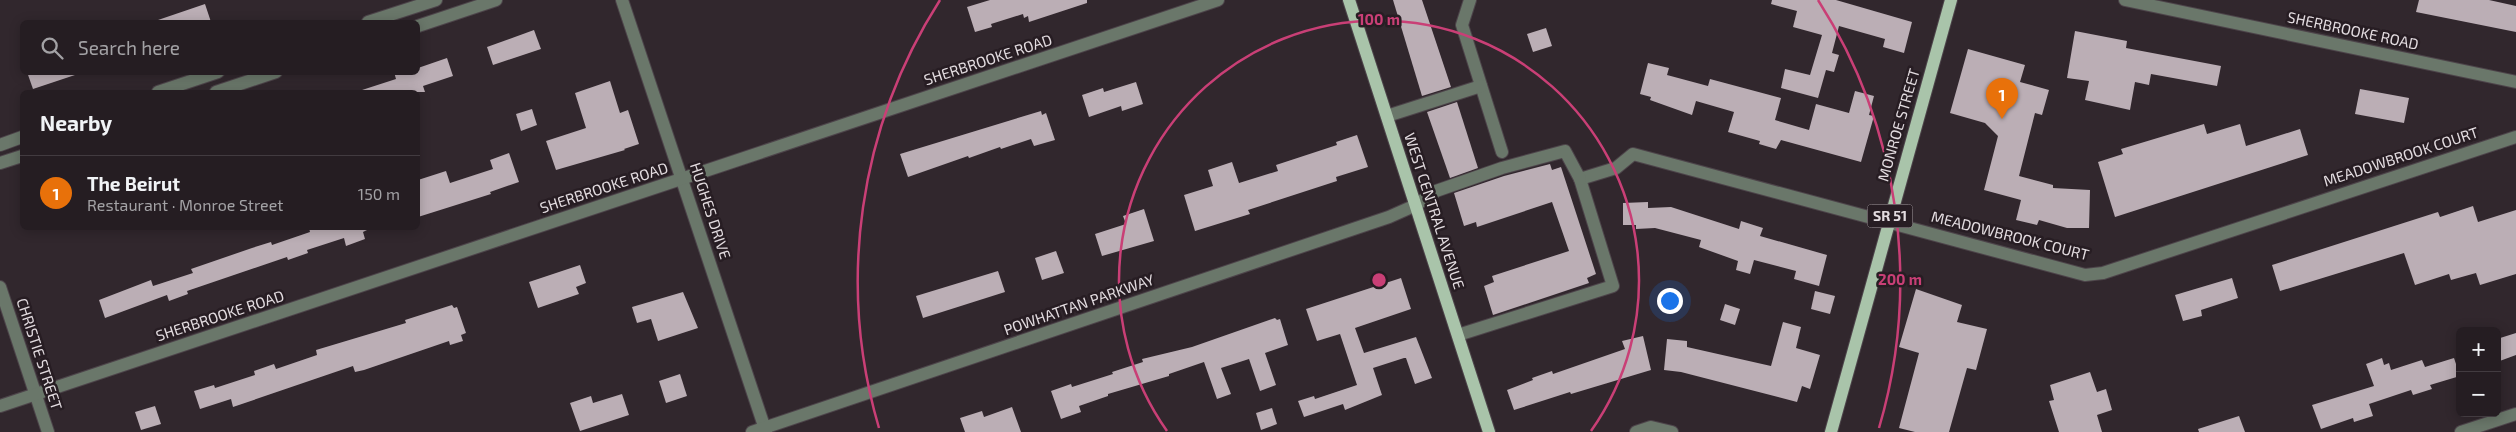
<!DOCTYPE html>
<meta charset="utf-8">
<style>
:root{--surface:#251d22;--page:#312a2f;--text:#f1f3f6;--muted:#a3a2a5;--line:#423b40;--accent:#2563eb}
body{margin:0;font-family:"Exo 2",sans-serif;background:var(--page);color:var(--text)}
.controls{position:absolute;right:15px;bottom:15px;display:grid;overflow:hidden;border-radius:8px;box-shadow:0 2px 12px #0003}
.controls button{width:45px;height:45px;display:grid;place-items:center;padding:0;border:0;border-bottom:1px solid var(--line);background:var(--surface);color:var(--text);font:25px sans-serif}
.you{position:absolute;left:1669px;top:300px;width:18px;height:18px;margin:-12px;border:4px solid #fff;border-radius:50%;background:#1a73e8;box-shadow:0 0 0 8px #1a73e833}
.badge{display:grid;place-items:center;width:32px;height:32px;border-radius:50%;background:var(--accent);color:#fff;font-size:16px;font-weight:700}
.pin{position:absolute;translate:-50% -41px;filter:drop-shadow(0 1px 2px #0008)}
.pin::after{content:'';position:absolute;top:26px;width:18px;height:15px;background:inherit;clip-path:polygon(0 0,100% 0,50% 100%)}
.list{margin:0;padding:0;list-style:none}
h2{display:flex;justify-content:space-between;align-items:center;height:65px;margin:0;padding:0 20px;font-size:21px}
h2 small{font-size:16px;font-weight:400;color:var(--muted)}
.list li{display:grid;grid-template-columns:32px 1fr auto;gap:15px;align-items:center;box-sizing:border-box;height:75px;padding:0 20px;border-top:1px solid var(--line)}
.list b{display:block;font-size:19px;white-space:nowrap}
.list p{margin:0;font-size:16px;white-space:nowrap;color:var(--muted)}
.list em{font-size:16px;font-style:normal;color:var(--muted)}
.icon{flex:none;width:28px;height:28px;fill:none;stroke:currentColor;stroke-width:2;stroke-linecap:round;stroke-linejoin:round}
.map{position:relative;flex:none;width:2516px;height:432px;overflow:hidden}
.search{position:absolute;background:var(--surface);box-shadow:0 2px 12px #0003;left:20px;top:20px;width:400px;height:55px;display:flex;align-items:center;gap:12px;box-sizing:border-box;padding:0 18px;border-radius:8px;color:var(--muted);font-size:19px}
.panel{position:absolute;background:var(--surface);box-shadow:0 2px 12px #0003;left:20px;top:90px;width:400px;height:140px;border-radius:8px}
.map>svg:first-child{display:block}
</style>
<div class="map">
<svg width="2516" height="432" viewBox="0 0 2516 432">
<rect width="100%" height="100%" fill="#31272d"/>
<g fill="#bbaeb5">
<polygon points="990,0 1087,0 1087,3 1029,22 1028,16 1024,18 1023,14 991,24 992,27 975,32 967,7"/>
<polygon points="1393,0 1422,0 1451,87 1422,96"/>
<polygon points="1772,0 1836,0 1912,22 1904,53 1883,47 1885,39 1839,26 1832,53 1839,55 1834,72 1826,70 1818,98 1781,88 1785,69 1810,75 1822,35 1793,27 1797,11 1771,4"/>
<polygon points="2419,0 2489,0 2516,6 2516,32 2416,12"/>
<polygon points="205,4 211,22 159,22 158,20"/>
<polygon points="1546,28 1552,46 1533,52 1527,34"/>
<polygon points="534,30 541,49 493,65 487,47"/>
<polygon points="2075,31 2127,41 2126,48 2221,66 2217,86 2151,74 2149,85 2135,82 2130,110 2085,100 2089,81 2067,78"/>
<polygon points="1968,49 2025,65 2020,82 2049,90 2042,115 2035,113 2019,176 2053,185 2053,188 2090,190 2089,228 2067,228 2039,220 2037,225 2016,220 2021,200 1984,190 1998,136 1985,123 1950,113"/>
<polygon points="447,58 453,76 423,86 425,92 362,92 362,90 396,79 394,72 418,72 418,68"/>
<polygon points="1648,63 1669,68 1667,75 1708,86 1710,79 1781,98 1775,120 1809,130 1816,104 1849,113 1855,91 1874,96 1869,115 1874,116 1861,162 1781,140 1776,149 1759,144 1760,141 1728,132 1734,112 1696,101 1692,115 1650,100 1651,97 1640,94"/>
<polygon points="27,72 74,72 75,75 33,89"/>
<polygon points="610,81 620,113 628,110 639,144 624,149 625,150 556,170 546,141 586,128 575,93"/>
<polygon points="1136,82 1143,104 1122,111 1121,106 1089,117 1082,95 1103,88 1104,92"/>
<polygon points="2360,89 2409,98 2404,123 2355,114"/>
<polygon points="1457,102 1478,168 1450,178 1427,112"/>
<polygon points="532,109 537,125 521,131 516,114"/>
<polygon points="1041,111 1042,115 1046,113 1055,140 1034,146 1031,139 1001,149 1000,147 969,158 968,156 908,177 900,154"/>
<polygon points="2204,124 2207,134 2240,124 2246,146 2300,129 2308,155 2115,217 2098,162 2123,154 2121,149"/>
<polygon points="1357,135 1368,167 1336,177 1337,181 1248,210 1250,214 1195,231 1184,195 1213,186 1208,170 1232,162 1239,183 1278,171 1276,165 1337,145 1336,142"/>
<polygon points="509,153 519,182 490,192 491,194 418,217 418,180 446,171 450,183 493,169 490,160"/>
<polygon points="1550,164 1552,170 1561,167 1596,274 1587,278 1589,283 1493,315 1484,286 1494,282 1492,276 1569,251 1552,202 1477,227 1476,222 1464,226 1454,193 1504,176"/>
<polygon points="1648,202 1648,208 1671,207 1739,229 1741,221 1763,228 1760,236 1827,255 1819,286 1794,279 1796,271 1754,260 1750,274 1736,270 1738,261 1699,247 1701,240 1655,228 1636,229 1636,225 1623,225 1623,203"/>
<polygon points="2473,206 2478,222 2516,210 2516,274 2480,285 2476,273 2451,280 2449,274 2415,285 2404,253 2280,291 2272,265 2438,212 2440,217"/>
<polygon points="1144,209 1154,241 1102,256 1095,234 1126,224 1123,216"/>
<polygon points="309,228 366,228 367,230 363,232 365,239 346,246 344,238 307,250 308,253 288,260 287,257 187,291 188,294 169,301 167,295 105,318 99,300 151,280 153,286 193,273 191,269 252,248 271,242 272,245 310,232"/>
<polygon points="1056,251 1064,273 1042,280 1035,258"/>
<polygon points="580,265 586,283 576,287 579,294 538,308 529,282"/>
<polygon points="998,271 1005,292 923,318 916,296"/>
<polygon points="1401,278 1411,309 1355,328 1364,353 1416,337 1432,378 1415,384 1406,358 1404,358 1373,368 1382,395 1345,410 1343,404 1304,417 1298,401 1314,396 1315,399 1357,385 1340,334 1317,341 1306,309"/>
<polygon points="2232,278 2238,298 2201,310 2202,316 2183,321 2175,295"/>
<polygon points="1916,289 1962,305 1957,322 1987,329 1976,370 1967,368 1949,432 1915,432 1899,428 1919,353 1899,347"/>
<polygon points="1815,291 1835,296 1830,314 1811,309"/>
<polygon points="683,292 698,328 658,341 651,319 637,323 632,307"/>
<polygon points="1725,304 1740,309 1735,325 1720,320"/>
<polygon points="452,305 454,308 457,307 466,333 461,335 463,341 450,345 449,341 364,370 355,372 353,366 233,407 231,399 200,409 194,391 214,385 215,388 255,375 254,371 274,364 276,369 317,355 316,350 406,323 405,320"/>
<polygon points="1275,318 1277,320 1280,319 1288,345 1265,353 1276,385 1260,391 1249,359 1221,368 1231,394 1217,399 1204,362 1169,374 1169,376 1108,394 1108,396 1079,406 1081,412 1061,419 1051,391 1071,384 1072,387 1113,374 1112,372 1143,362 1142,359 1192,347"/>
<polygon points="1783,322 1801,327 1796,348 1820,355 1810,389 1802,386 1797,402 1681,372 1664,370 1667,339 1687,341 1687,347 1771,366"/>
<polygon points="2516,333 2516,355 2497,362 2497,339"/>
<polygon points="1643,336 1651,370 1571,394 1570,392 1514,410 1507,390 1533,380 1532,378 1552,371 1553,374 1625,349 1622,341"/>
<polygon points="2382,358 2384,365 2389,363 2391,370 2422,360 2425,367 2454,358 2460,376 2430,385 2432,389 2413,395 2411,390 2369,404 2373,416 2354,422 2353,418 2321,429 2312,405 2374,386 2366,364"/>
<polygon points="2090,372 2097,392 2106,389 2112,410 2097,415 2102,432 2059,432 2049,401 2054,400 2050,385"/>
<polygon points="680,374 687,396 666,403 659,381"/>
<polygon points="622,394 629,415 580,431 570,403 591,396 593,403"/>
<polygon points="155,406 161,424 141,430 135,412"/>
<polygon points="1012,407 1021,432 965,432 960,418 982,411 984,417"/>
<polygon points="1272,408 1277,424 1261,430 1256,413"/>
<polygon points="2239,416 2245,432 2199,432 2198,429"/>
</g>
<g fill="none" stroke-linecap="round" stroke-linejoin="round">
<defs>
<g id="minor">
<polyline points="622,0 766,432"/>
<polyline points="1470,0 1462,25 1502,152"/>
<polyline points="2125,0 2516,82"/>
<polyline points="368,22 436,0"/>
<polyline points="418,26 496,0"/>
<polyline points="158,92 218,72"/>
<polyline points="216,92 276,72"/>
<polyline points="1387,116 1481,86"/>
<polyline points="0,145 22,137"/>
<polyline points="0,163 22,156"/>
<polyline points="0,287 48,432"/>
<polyline points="1458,335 1613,286 1580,179 1616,168 1633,154 2085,275 2103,273 2516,137"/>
<polyline points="0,406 1218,0"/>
<polyline points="752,432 1389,217 1416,205 1436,191 1502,168 1565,151 1580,179"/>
<polyline points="1636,432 1651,427 1672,432"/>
<polyline points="2461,432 2516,414"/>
</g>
<g id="major">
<polyline points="1349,0 1489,432"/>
<polyline points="1831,432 1951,0"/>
</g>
</defs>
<use href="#minor" stroke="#4d444a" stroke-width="14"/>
<use href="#major" stroke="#4d444a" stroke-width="14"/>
<use href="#minor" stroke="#6a776a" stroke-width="12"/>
<use href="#major" stroke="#a9c4aa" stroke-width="12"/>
</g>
<g fill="none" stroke="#c93f76" stroke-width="2.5">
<path d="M1167 431A260 260 0 1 1 1591 431"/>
<path d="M879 428A521 521 0 0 1 940 0M1818 0A521 521 0 0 1 1879 428"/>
</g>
<g text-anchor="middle" stroke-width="5" stroke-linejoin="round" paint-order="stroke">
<rect fill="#271d23" stroke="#aba3a7" stroke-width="1" x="1867.5" y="204.5" width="45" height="23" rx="4"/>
<g font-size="14" font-weight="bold" fill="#e3dce0">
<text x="1890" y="221">SR 51</text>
</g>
<g font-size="15" fill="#e3dce0" stroke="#271d23">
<text transform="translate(2353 31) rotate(12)" y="5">SHERBROOKE ROAD</text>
<text transform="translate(988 60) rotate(-18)" y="5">SHERBROOKE ROAD</text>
<text transform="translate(1899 125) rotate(-74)" y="5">MONROE STREET</text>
<text transform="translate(2401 157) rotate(-18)" y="5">MEADOWBROOK COURT</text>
<text transform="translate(604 188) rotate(-18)" y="5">SHERBROOKE ROAD</text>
<text transform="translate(710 211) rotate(72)" y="5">HUGHES DRIVE</text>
<text transform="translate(1434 211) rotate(72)" y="5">WEST CENTRAL AVENUE</text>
<text transform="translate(2010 236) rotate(14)" y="5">MEADOWBROOK COURT</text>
<text transform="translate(1079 305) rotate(-19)" y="5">POWHATTAN PARKWAY</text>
<text transform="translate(220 316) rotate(-18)" y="5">SHERBROOKE ROAD</text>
<text transform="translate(39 354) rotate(72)" y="5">CHRISTIE STREET</text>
</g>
</g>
<circle cx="1379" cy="280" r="8" fill="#c93f76" stroke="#271d23" stroke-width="2.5"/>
<g font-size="15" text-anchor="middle" font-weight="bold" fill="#c93f76" stroke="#271d23" stroke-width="5" stroke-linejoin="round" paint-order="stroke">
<text x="1379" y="25">100 m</text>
<text x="1900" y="285">200 m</text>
</g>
</svg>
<div class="controls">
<button>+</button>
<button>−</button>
</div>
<div class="you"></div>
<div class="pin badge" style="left:2002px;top:119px;background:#e8710a">1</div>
<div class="search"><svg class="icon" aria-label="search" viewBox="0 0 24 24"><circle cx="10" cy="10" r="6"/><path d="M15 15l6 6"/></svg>Search here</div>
<section class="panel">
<h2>Nearby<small></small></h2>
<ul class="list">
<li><span class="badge" style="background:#e8710a">1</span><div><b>The Beirut</b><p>Restaurant · Monroe Street</p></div><em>150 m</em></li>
</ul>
</section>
</div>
